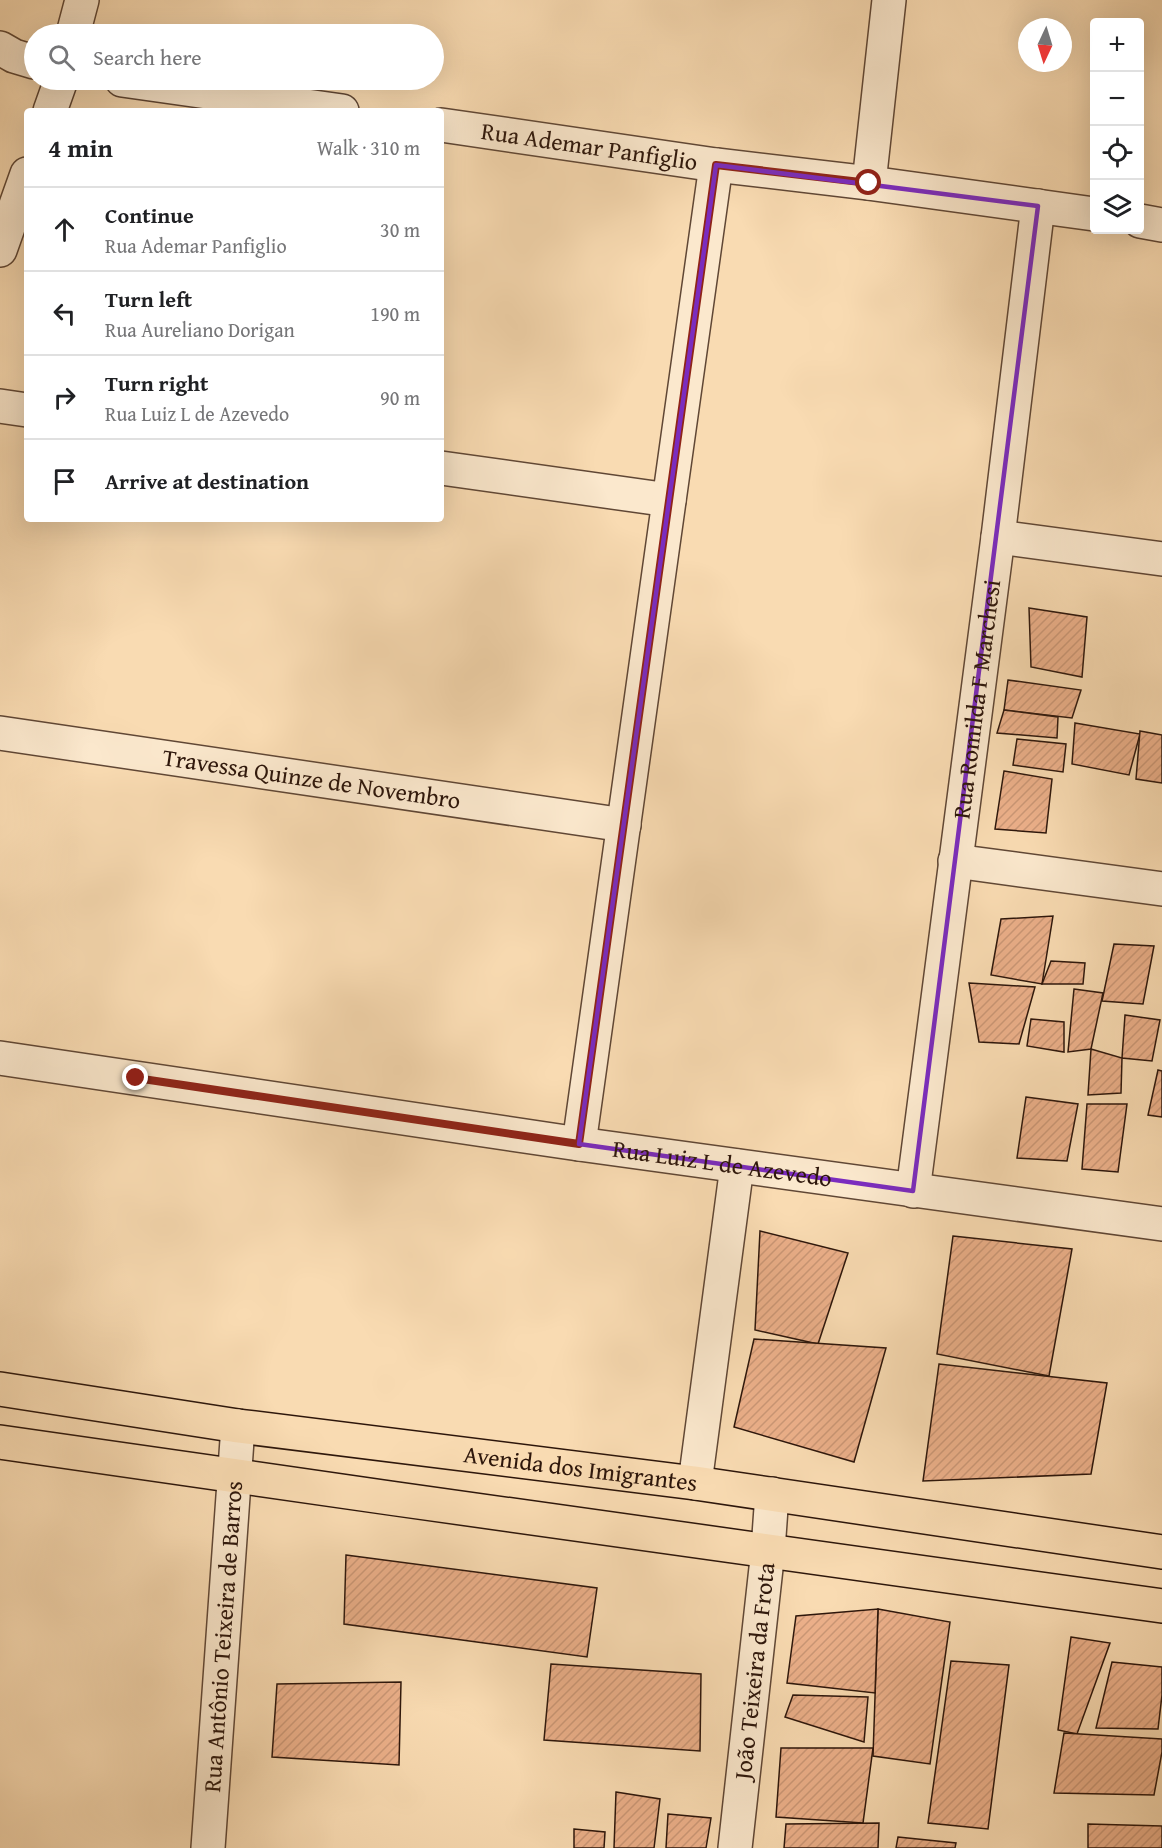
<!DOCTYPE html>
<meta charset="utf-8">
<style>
:root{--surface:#fff;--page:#f2f2f2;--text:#202124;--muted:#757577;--line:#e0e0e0}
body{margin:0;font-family:"Gentium Book Plus",serif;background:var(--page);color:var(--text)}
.controls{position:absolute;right:18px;top:18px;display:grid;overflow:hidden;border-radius:6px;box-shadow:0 6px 24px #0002}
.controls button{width:54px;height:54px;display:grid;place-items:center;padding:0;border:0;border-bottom:2px solid var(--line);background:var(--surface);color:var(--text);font:30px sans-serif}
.compass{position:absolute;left:1018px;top:18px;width:54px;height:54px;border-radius:50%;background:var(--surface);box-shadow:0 6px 24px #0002;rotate:184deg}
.stop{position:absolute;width:18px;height:18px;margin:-14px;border:4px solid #8f2418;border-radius:50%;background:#fff}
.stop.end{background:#8f2418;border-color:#fff;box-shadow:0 2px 6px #0008}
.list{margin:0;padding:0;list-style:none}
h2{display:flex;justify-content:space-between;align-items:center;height:78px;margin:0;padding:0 24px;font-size:26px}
h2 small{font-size:20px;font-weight:400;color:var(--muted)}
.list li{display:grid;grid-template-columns:39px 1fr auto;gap:18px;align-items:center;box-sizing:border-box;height:84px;padding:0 24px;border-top:2px solid var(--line)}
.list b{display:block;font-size:22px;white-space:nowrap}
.list p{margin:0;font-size:20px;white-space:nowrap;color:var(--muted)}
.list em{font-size:20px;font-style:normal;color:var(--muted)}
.icon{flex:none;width:33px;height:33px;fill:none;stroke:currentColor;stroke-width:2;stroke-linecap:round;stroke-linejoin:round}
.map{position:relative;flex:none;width:1162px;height:1848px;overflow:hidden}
.search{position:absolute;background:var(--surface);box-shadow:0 6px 24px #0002;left:24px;top:24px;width:420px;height:66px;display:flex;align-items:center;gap:15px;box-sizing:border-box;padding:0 21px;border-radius:33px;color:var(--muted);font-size:22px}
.panel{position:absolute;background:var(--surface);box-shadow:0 6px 24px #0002;left:24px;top:108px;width:420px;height:414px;border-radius:6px}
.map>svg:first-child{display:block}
</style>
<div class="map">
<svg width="1162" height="1848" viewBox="0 0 1162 1848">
<defs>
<pattern id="building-hatch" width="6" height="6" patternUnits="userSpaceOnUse" patternTransform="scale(1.5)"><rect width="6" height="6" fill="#ecb08a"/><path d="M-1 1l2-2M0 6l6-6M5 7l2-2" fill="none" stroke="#cb9776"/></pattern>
</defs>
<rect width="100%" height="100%" fill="#f9dbb2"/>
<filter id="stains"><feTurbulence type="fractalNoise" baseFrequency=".00333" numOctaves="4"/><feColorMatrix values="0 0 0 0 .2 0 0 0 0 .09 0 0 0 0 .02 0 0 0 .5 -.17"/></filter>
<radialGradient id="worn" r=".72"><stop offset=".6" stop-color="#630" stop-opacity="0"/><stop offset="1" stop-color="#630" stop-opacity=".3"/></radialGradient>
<g fill="url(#building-hatch)" stroke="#2d160b" stroke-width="1.5">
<polygon points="1029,608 1087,617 1082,677 1031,667"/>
<polygon points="1008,680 1081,690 1072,718 1004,710"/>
<polygon points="1004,710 1058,717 1057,738 997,733"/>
<polygon points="1075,723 1140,734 1129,775 1072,764"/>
<polygon points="1140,731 1162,735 1162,783 1136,779"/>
<polygon points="1017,739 1066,744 1063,772 1013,765"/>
<polygon points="1004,771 1052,779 1046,833 995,829"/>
<polygon points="1053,916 1042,984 991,975 1001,919"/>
<polygon points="1114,944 1154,946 1143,1004 1102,1001"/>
<polygon points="1051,961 1085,963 1083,984 1042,984"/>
<polygon points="969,983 1035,987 1019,1044 979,1042"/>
<polygon points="1074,989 1103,993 1091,1049 1068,1052"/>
<polygon points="1125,1015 1160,1020 1152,1061 1122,1058"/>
<polygon points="1031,1019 1064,1022 1064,1052 1027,1046"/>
<polygon points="1091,1049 1122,1058 1121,1093 1088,1095"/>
<polygon points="1158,1070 1162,1071 1162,1117 1148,1115"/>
<polygon points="1026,1097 1078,1104 1067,1161 1017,1158"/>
<polygon points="1087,1104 1127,1104 1118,1172 1082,1169"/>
<polygon points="760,1231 848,1253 818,1344 755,1330"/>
<polygon points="953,1236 1072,1249 1049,1376 937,1354"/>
<polygon points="754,1339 886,1348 854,1462 734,1427"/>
<polygon points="939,1364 1107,1383 1091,1474 923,1481"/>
<polygon points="346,1555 597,1588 587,1657 344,1624"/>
<polygon points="878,1609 950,1622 930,1764 873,1756"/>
<polygon points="878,1609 875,1693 787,1683 796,1616"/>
<polygon points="1071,1637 1110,1643 1077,1734 1058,1730"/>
<polygon points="951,1661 1009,1665 988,1829 928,1823"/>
<polygon points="1112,1662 1162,1667 1162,1695 1158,1729 1096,1728"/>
<polygon points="551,1664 701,1674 700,1751 544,1740"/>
<polygon points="401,1682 399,1765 272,1757 277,1684"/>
<polygon points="793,1695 868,1697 864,1742 785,1717"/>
<polygon points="1064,1733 1162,1739 1162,1752 1154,1795 1054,1793"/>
<polygon points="781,1748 873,1748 863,1823 776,1817"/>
<polygon points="616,1792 660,1799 654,1848 614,1848"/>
<polygon points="668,1814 711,1818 706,1848 666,1848"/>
<polygon points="879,1823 878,1848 784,1848 786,1824"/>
<polygon points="1088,1824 1162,1826 1162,1848 1088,1848"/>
<polygon points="574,1829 605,1832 604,1848 574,1848"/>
<polygon points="898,1837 956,1843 955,1848 896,1848"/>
</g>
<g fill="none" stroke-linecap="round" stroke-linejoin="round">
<defs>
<g id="minor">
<polyline points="73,34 82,0"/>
<polyline points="0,48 14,56 34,62"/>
<polyline points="122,80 342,111"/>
<polyline points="50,111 61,80"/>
<path id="s1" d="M441,125L716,165L869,183L1094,214"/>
<polyline points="869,183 889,0"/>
<polyline points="1140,221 1162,225"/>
<polyline points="0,250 27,174"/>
<polyline points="0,406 27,410"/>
<polyline points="441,468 669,500"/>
<polyline points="998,537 1162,559"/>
<path id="s2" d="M0,733L624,825"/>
<polyline points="955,861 1162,889"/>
<path id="s3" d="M0,1058L579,1144L1162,1224"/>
<polyline points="579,1144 716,165"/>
<path id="s4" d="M913,1191L998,537L1038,206"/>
<polyline points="695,1483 737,1166"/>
<path id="s5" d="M208,1848L238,1426"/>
<path id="s6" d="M735,1848L768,1550L772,1494"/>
</g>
<g id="major">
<path id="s7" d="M0,1389L238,1426L695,1483L1162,1552"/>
<path d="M0,1442C387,1499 775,1551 1162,1606"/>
</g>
</defs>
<use href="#minor" stroke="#604735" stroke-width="36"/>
<use href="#major" stroke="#2d160b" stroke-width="36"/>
<use href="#minor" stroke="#fbe8cd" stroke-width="33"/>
<use href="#major" stroke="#f9dbb2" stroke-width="33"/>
</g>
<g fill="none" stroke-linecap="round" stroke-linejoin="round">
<polyline stroke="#8f2418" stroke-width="8" points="136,1078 579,1144 716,165 869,183"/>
</g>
<path fill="none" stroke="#7b2cbf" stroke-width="4.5" stroke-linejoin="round" d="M716,165L1038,206L913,1191L579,1144Z"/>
<g text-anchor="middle" stroke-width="5" stroke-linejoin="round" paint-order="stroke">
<g font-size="24" fill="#2d160b" stroke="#fbe8cd">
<text dy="8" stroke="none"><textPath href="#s1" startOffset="150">Rua Ademar Panfiglio</textPath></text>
<text dy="8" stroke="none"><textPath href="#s4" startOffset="496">Rua Romilda F Marchesi</textPath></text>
<text dy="8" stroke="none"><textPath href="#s2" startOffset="315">Travessa Quinze de Novembro</textPath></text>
<text dy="8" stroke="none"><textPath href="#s3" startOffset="730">Rua Luiz L de Azevedo</textPath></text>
<text dy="8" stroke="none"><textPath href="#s7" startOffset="586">Avenida dos Imigrantes</textPath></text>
<text dy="8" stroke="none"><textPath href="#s5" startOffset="212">Rua Antônio Teixeira de Barros</textPath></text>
<text dy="8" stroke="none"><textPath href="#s6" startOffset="178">João Teixeira da Frota</textPath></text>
</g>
</g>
<rect width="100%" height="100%" filter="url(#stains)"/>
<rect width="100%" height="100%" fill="url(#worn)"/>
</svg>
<div class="controls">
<button>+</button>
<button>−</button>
<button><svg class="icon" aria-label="locate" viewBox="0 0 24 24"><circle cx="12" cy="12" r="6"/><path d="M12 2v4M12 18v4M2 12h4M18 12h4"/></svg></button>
<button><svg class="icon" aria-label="layers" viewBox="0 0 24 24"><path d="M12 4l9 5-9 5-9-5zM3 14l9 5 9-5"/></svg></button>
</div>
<svg class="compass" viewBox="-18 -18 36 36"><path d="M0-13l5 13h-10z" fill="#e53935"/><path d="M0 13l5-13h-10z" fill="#757577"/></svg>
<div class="stop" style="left:869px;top:183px"></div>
<div class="stop end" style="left:136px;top:1078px"></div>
<div class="search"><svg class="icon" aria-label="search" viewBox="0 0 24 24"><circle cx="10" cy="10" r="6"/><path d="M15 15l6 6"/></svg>Search here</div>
<section class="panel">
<h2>4 min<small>Walk · 310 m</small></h2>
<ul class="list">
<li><svg class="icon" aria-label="ahead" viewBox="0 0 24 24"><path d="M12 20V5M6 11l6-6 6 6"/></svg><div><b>Continue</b><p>Rua Ademar Panfiglio</p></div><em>30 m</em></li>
<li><svg class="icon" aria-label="left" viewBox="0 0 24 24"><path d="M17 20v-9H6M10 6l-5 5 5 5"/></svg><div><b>Turn left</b><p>Rua Aureliano Dorigan</p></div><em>190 m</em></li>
<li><svg class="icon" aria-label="right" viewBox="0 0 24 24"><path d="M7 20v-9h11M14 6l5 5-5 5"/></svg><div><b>Turn right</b><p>Rua Luiz L de Azevedo</p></div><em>90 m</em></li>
<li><svg class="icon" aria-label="arrive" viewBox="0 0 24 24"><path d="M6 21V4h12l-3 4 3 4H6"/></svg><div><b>Arrive at destination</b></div></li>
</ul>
</section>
</div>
